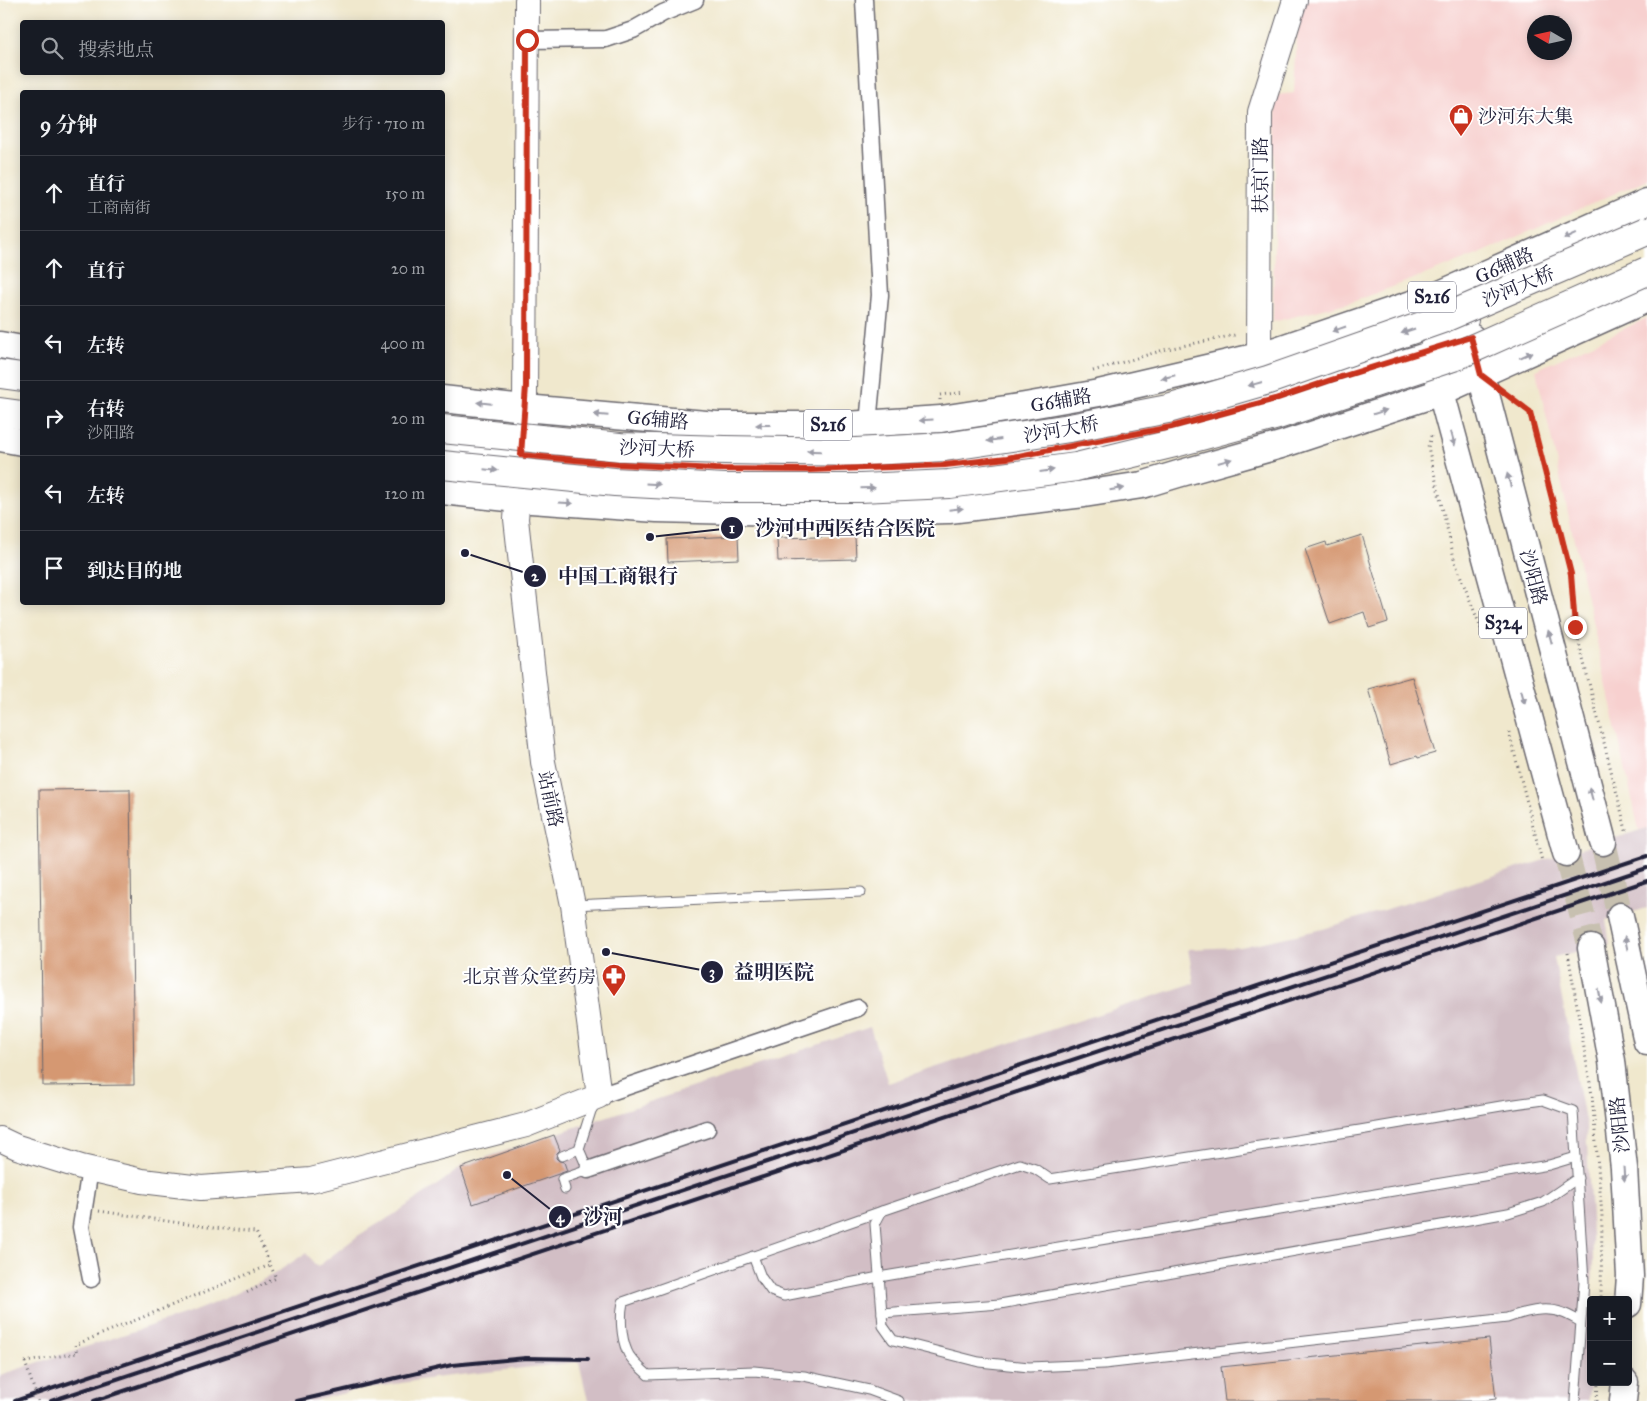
<!DOCTYPE html>
<html lang="zh">
<meta charset="utf-8">
<style>
:root{--surface:#171b24;--page:#20242c;--text:#f1f3f6;--muted:#9ea1a6;--line:#363941}
body{margin:0;font-family:"IM FELL Great Primer","Noto Serif SC",serif;background:var(--page);color:var(--text)}
.controls{position:absolute;right:15px;bottom:15px;display:grid;overflow:hidden;border-radius:5px;box-shadow:0 2px 12px #0003}
.controls button{width:45px;height:45px;display:grid;place-items:center;padding:0;border:0;border-bottom:1px solid var(--line);background:var(--surface);color:var(--text);font:25px sans-serif}
.compass{position:absolute;left:1527px;top:15px;width:45px;height:45px;border-radius:50%;background:var(--surface);box-shadow:0 2px 12px #0003;rotate:279deg}
.stop{position:absolute;width:15px;height:15px;margin:-11px;border:4px solid #c8321e;border-radius:50%;background:#fff}
.stop.end{background:#c8321e;border-color:#fff;box-shadow:0 1px 5px #0008}
.list{margin:0;padding:0;list-style:none}
h2{display:flex;justify-content:space-between;align-items:center;height:65px;margin:0;padding:0 20px;font-size:21px}
h2 small{font-size:16px;font-weight:400;color:var(--muted)}
.list li{display:grid;grid-template-columns:32px 1fr auto;gap:15px;align-items:center;box-sizing:border-box;height:75px;padding:0 20px;border-top:1px solid var(--line)}
.list b{display:block;font-size:19px;white-space:nowrap}
.list p{margin:0;font-size:16px;white-space:nowrap;color:var(--muted)}
.list em{font-size:16px;font-style:normal;color:var(--muted)}
.icon{flex:none;width:28px;height:28px;fill:none;stroke:currentColor;stroke-width:2;stroke-linecap:round;stroke-linejoin:round}
.map{position:relative;flex:none;width:1647px;height:1401px;overflow:hidden}
.search{position:absolute;background:var(--surface);box-shadow:0 2px 12px #0003;left:20px;top:20px;width:425px;height:55px;display:flex;align-items:center;gap:12px;box-sizing:border-box;padding:0 18px;border-radius:5px;color:var(--muted);font-size:19px}
.panel{position:absolute;background:var(--surface);box-shadow:0 2px 12px #0003;left:20px;top:90px;width:425px;height:515px;border-radius:5px}
.map>svg:first-child{display:block}
</style>
<div class="map">
<svg width="1647" height="1401" viewBox="0 0 1647 1401">
<rect width="100%" height="100%" fill="#fff"/>
<filter id="ink" filterUnits="userSpaceOnUse"><feTurbulence type="fractalNoise" baseFrequency=".02" numOctaves="2"/><feDisplacementMap in="SourceGraphic" scale="10" xChannelSelector="R" yChannelSelector="G"/><feConvolveMatrix kernelMatrix="1 2 1 2 8 2 1 2 1" color-interpolation-filters="sRGB"/></filter>
<filter id="wash" filterUnits="userSpaceOnUse"><feTurbulence type="fractalNoise" baseFrequency=".0096" numOctaves="4" result="noise"/><feDisplacementMap in="SourceGraphic" scale="20" xChannelSelector="R" yChannelSelector="G"/><feGaussianBlur stdDeviation="1.12" result="paint"/><feColorMatrix in="noise" values="0 0 0 0 0 0 0 0 0 0 0 0 0 0 0 0 0 1.4 0 .05"/><feComposite in="paint" operator="in"/></filter>
<g filter="url(#wash)">
<rect width="100%" height="100%" fill="#f0e8cd"/>
<g fill="#f7d0cf" fill-rule="evenodd">
<path d="M1299,0H1647V179L1477,255L1355,301L1273,322L1276,95L1294,93ZM1534,22H1564V52H1534Z"/>
<polygon points="1647,318 1647,828 1639,830 1536,370"/>
</g>
<polygon fill="#d2bec5" points="1647,828 1647,908 1606,920 1610,944 1554,957 1586,1125 1593,1254 1592,1300 1591,1300 1591,1376 1588,1401 588,1401 579,1362 433,1378 357,1390 313,1401 0,1401 0,1375 192,1312 224,1299 274,1274 306,1253 317,1267 359,1235 393,1215 440,1183 460,1168 461,1166 870,1027 888,1083 1194,983 1188,949 1241,947 1323,929"/>
<g id="blocks">
<g fill="#d59872">
<polygon points="1362,535 1388,622 1369,628 1364,612 1330,624 1305,549 1326,542 1327,546"/>
<polygon points="738,536 739,559 668,562 667,539"/>
<polygon points="855,536 856,559 778,561 777,538"/>
<polygon points="1412,677 1435,753 1418,758 1417,756 1391,764 1368,689"/>
<polygon points="130,789 134,1085 43,1086 39,790"/>
<polygon points="554,1135 560,1150 557,1153 556,1158 559,1161 564,1162 567,1171 473,1204 461,1168"/>
<polygon points="1489,1339 1496,1399 1480,1401 1225,1401 1221,1367"/>
</g>
</g>
</g>
<g filter="url(#ink)">
<use href="#blocks" fill-opacity="0" stroke="#6a676e" stroke-width="1"/>
<g fill="none" stroke-linecap="round" stroke-linejoin="round">
<g stroke="#c7c0b0" stroke-width="26" stroke-dasharray="26 13" stroke-linecap="butt">
<polyline points="1603,842 1620,916"/>
<polyline points="1566,853 1591,948"/>
</g>
<defs>
<g id="lane">
<polyline points="573,905 861,892"/>
<polyline points="562,1156 579,1149 591,1111 597,1101"/>
<polyline points="565,1189 562,1179 588,1170 579,1149"/>
<path d="M882,1211L623,1302C620,1316 621,1337 627,1351C630,1360 641,1368 648,1375L754,1371L804,1376L869,1390L899,1401"/>
<polyline points="753,1256 761,1277 771,1291 784,1296 879,1277 1549,1165 1576,1157"/>
<polyline points="882,1313 1000,1304 1508,1213 1543,1202 1578,1178"/>
<path d="M1575,1401L1584,1282L1573,1111L1543,1100L1501,1106L1360,1130L1050,1179L1035,1169L1020,1164L882,1211L875,1224L883,1326L893,1340L979,1362L1029,1367L1104,1364L1507,1318C1524,1312 1545,1306 1563,1313C1569,1315 1575,1319 1581,1322"/>
</g>
<g id="street">
<polyline points="864,0 880,295 868,424"/>
<polyline points="527,40 606,39 633,30 663,13 695,0"/>
<polyline points="442,448 618,464 715,469 810,470 945,465 1007,458 1171,427 1275,399 1331,380 1439,347"/>
<polyline points="599,1096 858,1008"/>
<polyline points="90,1169 81,1227 91,1279"/>
<polyline points="588,1170 707,1129"/>
</g>
<g id="secondary">
<polyline points="1259,356 1260,112 1295,0"/>
<polyline points="1441,392 1430,351 1448,327 1466,320"/>
<polyline points="0,1139 17,1147 81,1167 142,1181 201,1188 311,1180 526,1125 599,1096 573,905 543,762 516,519 525,408 527,0"/>
</g>
<g id="primary">
<polyline points="1448,327 1471,337 1603,842"/>
<polyline points="0,345 22,349"/>
<polyline points="1441,392 1566,853"/>
<polyline points="442,399 525,408 717,425 846,425 941,419 1025,406 1099,393 1259,356 1438,295 1647,202"/>
<polyline points="0,438 22,442"/>
<polyline points="442,491 517,499 657,509 824,513 949,510 1084,494 1142,485 1178,474 1281,445 1441,392 1647,299"/>
<polyline points="1620,916 1647,1042"/>
<polyline points="1591,948 1612,1061 1624,1168 1630,1276 1628,1304"/>
<polyline points="1623,1401 1625,1382"/>
</g>
<g id="highway">
<polyline points="0,374 22,377"/>
<polyline points="0,412 22,415"/>
</g>
</defs>
<use href="#lane" stroke="#6a676e" stroke-width="11"/>
<use href="#street" stroke="#6a676e" stroke-width="19"/>
<use href="#secondary" stroke="#6a676e" stroke-width="26"/>
<use href="#primary" stroke="#6a676e" stroke-width="29"/>
<use href="#highway" stroke="#6a676e" stroke-width="30"/>
<g stroke="#6a676e" stroke-width="3" stroke-dasharray="1 4" stroke-linecap="butt">
<polyline points="1093,371 1167,349 1235,335"/>
<polyline points="1509,396 1529,412 1571,574 1575,627 1627,834"/>
<polyline points="940,400 940,395 964,392"/>
<polyline points="1431,436 1428,447 1455,562 1484,636"/>
<polyline points="1509,732 1542,861"/>
<polyline points="1568,953 1592,1095 1602,1215 1601,1300"/>
<polyline points="99,1211 214,1228 256,1232 276,1278 244,1294"/>
<polyline points="25,1362 77,1353 75,1345 270,1265"/>
<polyline points="1597,1401 1598,1382"/>
</g>
<use href="#lane" stroke="#fff" stroke-width="9"/>
<use href="#street" stroke="#fff" stroke-width="16"/>
<use href="#secondary" stroke="#fff" stroke-width="24"/>
<use href="#primary" stroke="#fff" stroke-width="26"/>
<use href="#highway" stroke="#fff" stroke-width="28"/>
<g stroke="#22223b" stroke-width="4">
<polyline points="15,1401 1647,856"/>
<polyline points="51,1401 1647,868"/>
<polyline points="94,1401 1647,881"/>
<polyline points="297,1401 452,1365 526,1358 588,1359"/>
</g>
<defs>
<g id="highway-bridge">
<polyline points="442,429 620,447 725,450 856,452 945,447 1070,428 1168,409 1268,380 1442,319 1647,231"/>
<polyline points="442,465 615,482 725,488 860,488 949,484 1076,467 1175,443 1278,415 1456,356 1647,271"/>
</g>
</defs>
<use href="#highway-bridge" stroke="#6a676e" stroke-width="30" stroke-linecap="butt"/>
<polyline stroke="#6a676e" stroke-width="3" stroke-dasharray="1 4" stroke-linecap="butt" points="25,1362 38,1401"/>
<use href="#highway-bridge" stroke="#fff" stroke-width="28"/>
</g>
<defs><path id="oneway-solid" d="M-6-.8H1V-3.2L6.5 0L1 3.2V.8H-6Z" transform="scale(1.25)"/></defs>
<g fill="#9c9ca7">
<use href="#oneway-solid" transform="translate(1570 236) rotate(156)"/>
<use href="#oneway-solid" transform="translate(1339 329) rotate(161)"/>
<use href="#oneway-solid" transform="translate(1408 331) rotate(161)"/>
<use href="#oneway-solid" transform="translate(1526 355) rotate(-24)"/>
<use href="#oneway-solid" transform="translate(1168 377) rotate(167)"/>
<use href="#oneway-solid" transform="translate(1255 384) rotate(164)"/>
<use href="#oneway-solid" transform="translate(484 403) rotate(-174)"/>
<use href="#oneway-solid" transform="translate(1380 412) rotate(-18)"/>
<use href="#oneway-solid" transform="translate(601 415) rotate(-175)"/>
<use href="#oneway-solid" transform="translate(926 420) rotate(177)"/>
<use href="#oneway-solid" transform="translate(763 425) rotate(-180)"/>
<use href="#oneway-solid" transform="translate(1453 439) rotate(75)"/>
<use href="#oneway-solid" transform="translate(994 440) rotate(172)"/>
<use href="#oneway-solid" transform="translate(814 451) rotate(-179)"/>
<use href="#oneway-solid" transform="translate(1225 461) rotate(-16)"/>
<use href="#oneway-solid" transform="translate(491 470) rotate(6)"/>
<use href="#oneway-solid" transform="translate(1047 471) rotate(-8)"/>
<use href="#oneway-solid" transform="translate(1509 480) rotate(-105)"/>
<use href="#oneway-solid" transform="translate(653 484) rotate(4)"/>
<use href="#oneway-solid" transform="translate(868 488) rotate(-2)"/>
<use href="#oneway-solid" transform="translate(1117 489) rotate(-9)"/>
<use href="#oneway-solid" transform="translate(566 503) rotate(4)"/>
<use href="#oneway-solid" transform="translate(956 509) rotate(-6)"/>
<use href="#oneway-solid" transform="translate(1550 637) rotate(-105)"/>
<use href="#oneway-solid" transform="translate(1523 697) rotate(75)"/>
<use href="#oneway-solid" transform="translate(1591 794) rotate(-105)"/>
<use href="#oneway-solid" transform="translate(1626 943) rotate(-102)"/>
<use href="#oneway-solid" transform="translate(1600 996) rotate(79)"/>
<use href="#oneway-solid" transform="translate(1624 1174) rotate(86)"/>
</g>
</g>
<g fill="none" stroke-linecap="round" stroke-linejoin="round" filter="url(#ink)">
<polyline stroke="#c8321e" stroke-width="6" points="527,40 526,386 521,455 618,464 715,469 810,470 945,465 1007,458 1171,427 1275,399 1331,380 1471,337 1481,375 1530,412 1571,574 1575,627"/>
</g>
<defs>
<symbol id="shop-pin" viewBox="-11 -11 22 30"><path d="M0 17L-7.5 6A9.5 9.5 0 1 1 7.5 6Z" fill="#c8321e" stroke="#fff"/><path d="M-5-2.5h2.3a2.7 3.5 0 0 1 5.4 0H5L5.5 6h-11ZM-1.5-2.5h3a1.5 2.3 0 0 0-3 0Z" fill="#fff"/></symbol>
<symbol id="pharmacy-pin" viewBox="-11 -11 22 30"><path d="M0 17L-7.5 6A9.5 9.5 0 1 1 7.5 6Z" fill="#c8321e" stroke="#fff"/><path d="M-2-6h4v4h4v4h-4v4h-4v-4h-4v-4h4Z" fill="#fff"/></symbol>
</defs>
<g fill-rule="evenodd">
<use href="#shop-pin" x="1447" y="102" width="28" height="38"/>
<use href="#pharmacy-pin" x="600" y="962" width="28" height="38"/>
</g>
<g text-anchor="middle" stroke-width="4" stroke-linejoin="round" paint-order="stroke">
<g fill="#fff" stroke="#646476" stroke-width="1">
<rect x="1408" y="281.5" width="48" height="31" rx="4"/>
<rect x="804" y="409.5" width="48" height="31" rx="4"/>
<rect x="1479" y="607.5" width="48" height="31" rx="4"/>
</g>
<g font-size="18" font-weight="bold" fill="#22223b">
<text x="1432" y="303">S216</text>
<text x="828" y="431">S216</text>
<text x="1503" y="629">S324</text>
</g>
<g font-size="19" fill="#22223b" stroke="#fff" text-anchor="start">
<text x="1478" y="123">沙河东大集</text>
<text x="596" y="983" text-anchor="end">北京普众堂药房</text>
</g>
<g font-size="19" fill="#22223b" stroke="#fff">
<text transform="translate(1260 175) rotate(-90)" y="7">扶京门路</text>
<text transform="translate(1504 265) rotate(-24)" y="7">G6辅路</text>
<text transform="translate(1518 286) rotate(-23)" y="7">沙河大桥</text>
<text transform="translate(1061 400) rotate(-10)" y="7">G6辅路</text>
<text transform="translate(658 419) rotate(5)" y="7">G6辅路</text>
<text transform="translate(1061 429) rotate(-10)" y="7">沙河大桥</text>
<text transform="translate(657 448) rotate(2)" y="7">沙河大桥</text>
<text transform="translate(1534 577) rotate(75)" y="7">沙阳路</text>
<text transform="translate(551 799) rotate(78)" y="7">站前路</text>
<text transform="translate(1619 1125) rotate(-96)" y="7">沙阳路</text>
</g>
</g>
<path fill="none" stroke="#22223b" stroke-width="2" d="M650 537L732 528M465 553L535 576M606 952L712 972M507 1175L560 1217"/>
<g fill="#22223b" stroke="#fff" stroke-width="2">
<circle cx="650" cy="537" r="5"/>
<circle cx="465" cy="553" r="5"/>
<circle cx="606" cy="952" r="5"/>
<circle cx="507" cy="1175" r="5"/>
<circle cx="732" cy="528" r="12"/>
<circle cx="535" cy="576" r="12"/>
<circle cx="712" cy="972" r="12"/>
<circle cx="560" cy="1217" r="12"/>
</g>
<g font-size="15" text-anchor="middle" font-weight="bold" fill="#fff">
<text x="732" y="533">1</text>
<text x="535" y="581">2</text>
<text x="712" y="977">3</text>
<text x="560" y="1222">4</text>
</g>
<g font-size="20" text-anchor="middle" font-weight="bold" fill="#22223b" stroke="#fff" stroke-width="4" stroke-linejoin="round" paint-order="stroke">
<text x="845" y="535">沙河中西医结合医院</text>
<text x="618" y="583">中国工商银行</text>
<text x="774" y="979">益明医院</text>
<text x="603" y="1224">沙河</text>
</g>
</svg>
<div class="controls">
<button>+</button>
<button>−</button>
</div>
<svg class="compass" viewBox="-18 -18 36 36"><path d="M0-13l5 13h-10z" fill="#e53935"/><path d="M0 13l5-13h-10z" fill="#9ea1a6"/></svg>
<div class="stop" style="left:527px;top:40px"></div>
<div class="stop end" style="left:1575px;top:627px"></div>
<div class="search"><svg class="icon" aria-label="search" viewBox="0 0 24 24"><circle cx="10" cy="10" r="6"/><path d="M15 15l6 6"/></svg>搜索地点</div>
<section class="panel">
<h2>9 分钟<small>步行 · 710 m</small></h2>
<ul class="list">
<li><svg class="icon" aria-label="ahead" viewBox="0 0 24 24"><path d="M12 20V5M6 11l6-6 6 6"/></svg><div><b>直行</b><p>工商南街</p></div><em>150 m</em></li>
<li><svg class="icon" aria-label="ahead" viewBox="0 0 24 24"><path d="M12 20V5M6 11l6-6 6 6"/></svg><div><b>直行</b></div><em>20 m</em></li>
<li><svg class="icon" aria-label="left" viewBox="0 0 24 24"><path d="M17 20v-9H6M10 6l-5 5 5 5"/></svg><div><b>左转</b></div><em>400 m</em></li>
<li><svg class="icon" aria-label="right" viewBox="0 0 24 24"><path d="M7 20v-9h11M14 6l5 5-5 5"/></svg><div><b>右转</b><p>沙阳路</p></div><em>20 m</em></li>
<li><svg class="icon" aria-label="left" viewBox="0 0 24 24"><path d="M17 20v-9H6M10 6l-5 5 5 5"/></svg><div><b>左转</b></div><em>120 m</em></li>
<li><svg class="icon" aria-label="arrive" viewBox="0 0 24 24"><path d="M6 21V4h12l-3 4 3 4H6"/></svg><div><b>到达目的地</b></div></li>
</ul>
</section>
</div>
